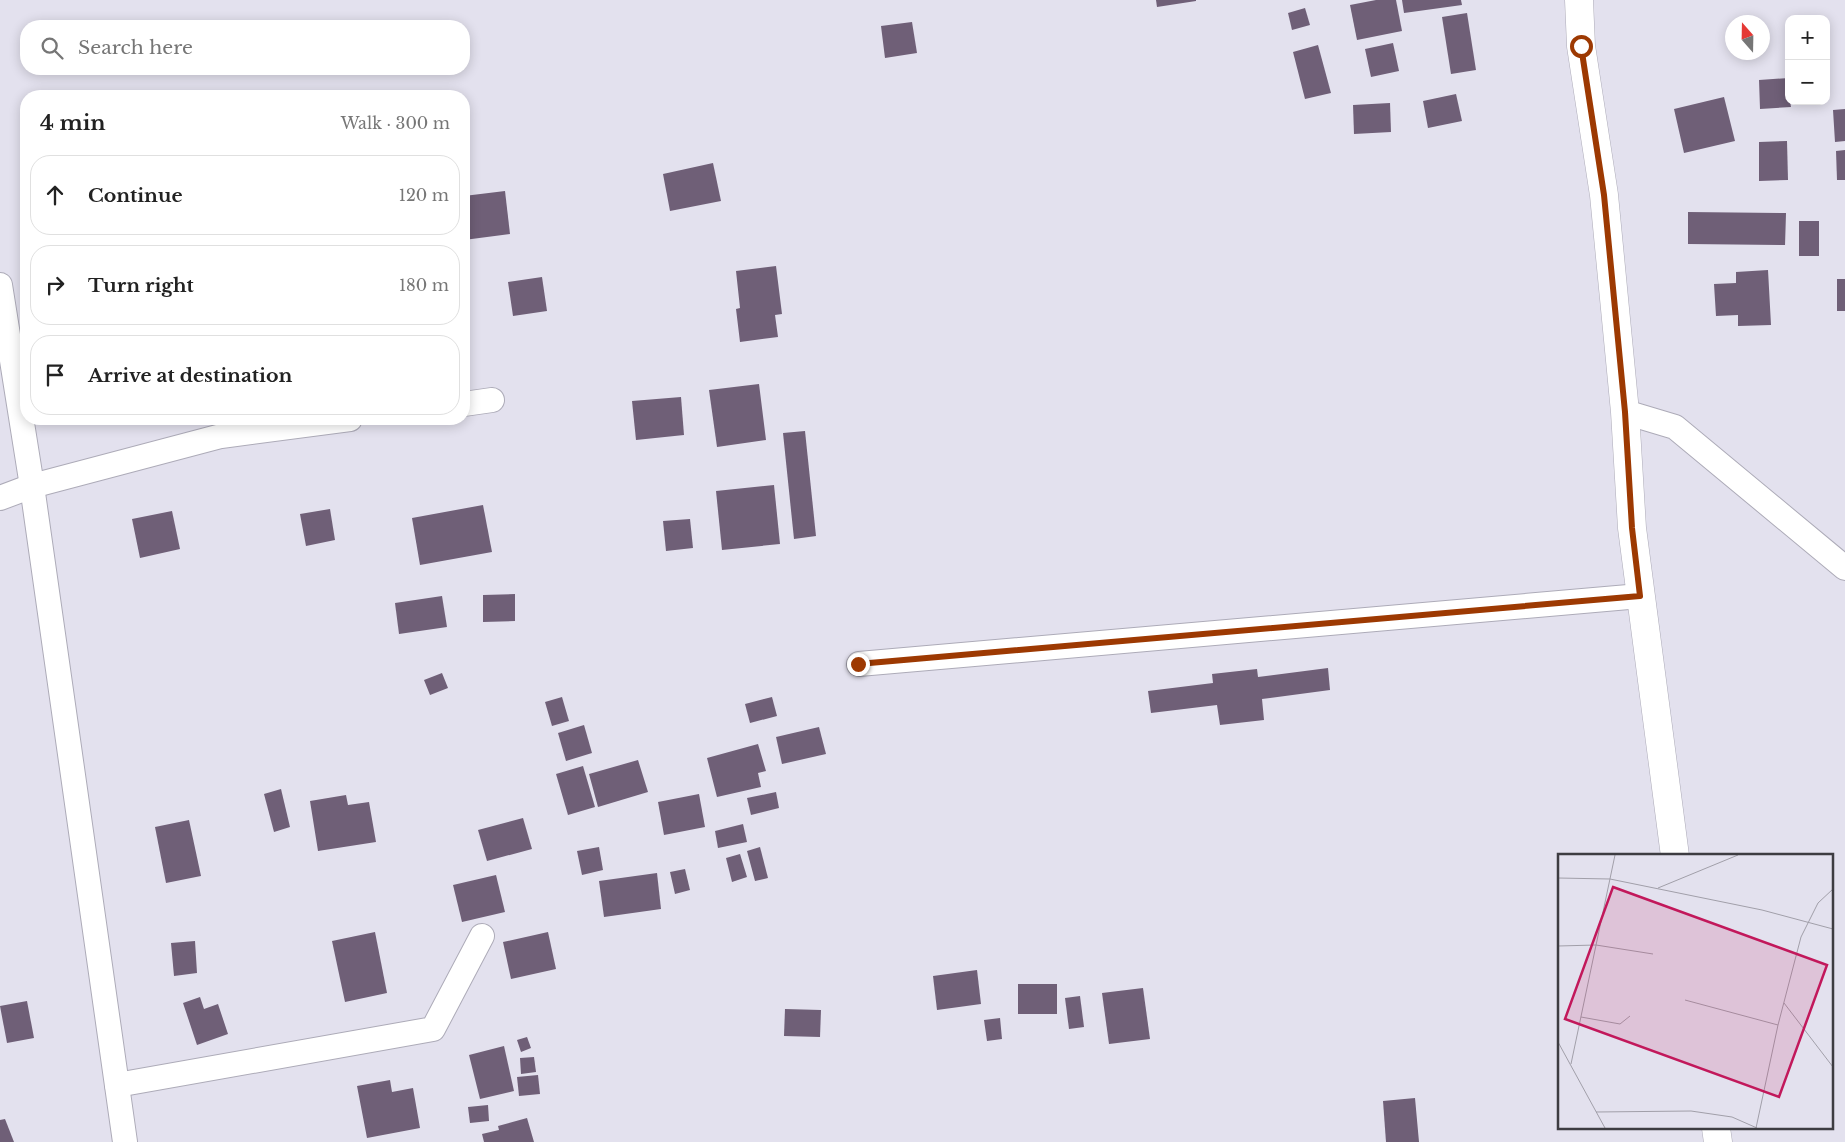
<!DOCTYPE html>
<meta charset="utf-8">
<style>
:root{--surface:#fff;--page:#f6f6f6;--text:#222;--muted:#767676;--line:#e0e0e0}
body{margin:0;font-family:"Libre Baskerville",serif;background:var(--page);color:var(--text)}
.controls{position:absolute;right:15px;top:15px;display:grid;overflow:hidden;border-radius:10px;box-shadow:0 2px 12px #0003}
.controls button{width:45px;height:45px;display:grid;place-items:center;padding:0;border:0;border-bottom:1px solid var(--line);background:var(--surface);color:var(--text);font:25px sans-serif}
.compass{position:absolute;left:1725px;top:15px;width:45px;height:45px;border-radius:50%;background:var(--surface);box-shadow:0 2px 12px #0003;rotate:340deg}
.stop{position:absolute;width:15px;height:15px;margin:-11px;border:4px solid #9d3902;border-radius:50%;background:#fff}
.stop.end{background:#9d3902;border-color:#fff;box-shadow:0 1px 5px #0008}
.list{margin:0;padding:0;list-style:none}
h2{display:flex;justify-content:space-between;align-items:center;height:65px;margin:0;padding:0 20px;font-size:21px}
h2 small{font-size:16px;font-weight:400;color:var(--muted)}
.list li{display:grid;grid-template-columns:32px 1fr auto;gap:15px;align-items:center;box-sizing:border-box;height:80px;margin:0 10px 10px;padding:0 10px;border:1px solid var(--line);border-radius:20px}
.list b{display:block;font-size:19px;white-space:nowrap}
.list em{font-size:16px;font-style:normal;color:var(--muted)}
.icon{flex:none;width:28px;height:28px;fill:none;stroke:currentColor;stroke-width:2;stroke-linecap:round;stroke-linejoin:round}
.map{position:relative;flex:none;width:1845px;height:1142px;overflow:hidden}
.search{position:absolute;background:var(--surface);box-shadow:0 2px 12px #0003;left:20px;top:20px;width:450px;height:55px;display:flex;align-items:center;gap:12px;box-sizing:border-box;padding:0 18px;border-radius:20px;color:var(--muted);font-size:19px}
.panel{position:absolute;background:var(--surface);box-shadow:0 2px 12px #0003;left:20px;top:90px;width:450px;height:335px;border-radius:20px}
.map>svg:first-child{display:block}
</style>
<div class="map">
<svg width="1845" height="1142" viewBox="0 0 1845 1142">
<rect width="100%" height="100%" fill="#e3e1ee"/>
<g fill="#6f5f77">
<polygon points="1156,0 1196,0 1196,1 1157,7"/>
<polygon points="1376,0 1396,0 1402,31 1357,40 1350,5"/>
<polygon points="1402,0 1461,0 1462,5 1404,13"/>
<polygon points="1305,8 1310,25 1292,30 1288,13"/>
<polygon points="1467,13 1476,70 1451,74 1442,17"/>
<polygon points="912,22 917,53 885,58 881,26"/>
<polygon points="1393,43 1399,71 1371,77 1365,49"/>
<polygon points="1318,45 1331,93 1305,99 1293,52"/>
<polygon points="1789,78 1789,101 1790,101 1791,107 1760,109 1759,80"/>
<polygon points="1456,94 1462,121 1428,128 1423,101"/>
<polygon points="1724,97 1735,141 1684,153 1674,109"/>
<polygon points="1390,103 1391,132 1354,134 1353,105"/>
<polygon points="1845,109 1845,141 1835,142 1833,110"/>
<polygon points="1787,141 1788,180 1759,181 1759,142"/>
<polygon points="1845,150 1845,180 1837,180 1836,151"/>
<polygon points="713,163 721,201 670,211 663,174"/>
<polygon points="505,191 510,234 464,240 464,196"/>
<polygon points="1688,212 1786,213 1785,245 1688,244"/>
<rect x="1799" y="221" width="20" height="35"/>
<polygon points="776,266 782,314 775,315 778,337 740,342 736,309 740,308 736,271"/>
<polygon points="1768,270 1771,325 1738,326 1738,315 1716,316 1714,284 1736,283 1736,272"/>
<polygon points="542,277 547,311 513,316 508,282"/>
<rect x="1837" y="279" width="8" height="32"/>
<polygon points="759,384 766,440 717,447 709,390"/>
<polygon points="681,397 684,435 636,440 632,401"/>
<polygon points="805,431 816,536 794,539 783,433"/>
<polygon points="774,485 780,544 722,550 716,491"/>
<polygon points="483,505 492,552 420,565 412,518"/>
<polygon points="330,509 335,540 306,546 300,514"/>
<polygon points="172,511 180,549 140,558 132,519"/>
<polygon points="690,519 693,548 666,551 663,521"/>
<polygon points="515,594 515,621 483,622 483,595"/>
<polygon points="442,596 447,627 399,634 395,603"/>
<polygon points="1328,668 1330,690 1262,699 1264,720 1220,725 1217,705 1151,713 1148,691 1213,683 1212,674 1257,669 1258,677"/>
<polygon points="442,673 448,688 430,695 424,680"/>
<polygon points="562,697 569,721 552,726 545,702"/>
<polygon points="772,697 777,716 750,723 745,704"/>
<polygon points="584,725 592,753 566,761 558,733"/>
<polygon points="819,727 826,754 782,764 776,737"/>
<polygon points="758,744 766,771 758,773 761,787 717,797 707,758"/>
<polygon points="638,760 648,792 598,807 589,774"/>
<polygon points="583,766 595,807 568,815 556,774"/>
<polygon points="281,789 290,827 274,832 264,794"/>
<polygon points="776,792 779,808 751,815 747,798"/>
<polygon points="699,794 705,827 664,835 658,802"/>
<polygon points="346,795 348,805 369,802 376,842 318,851 310,801"/>
<polygon points="523,818 532,849 487,861 478,830"/>
<polygon points="189,820 201,876 166,883 155,827"/>
<polygon points="743,824 747,842 718,848 715,831"/>
<polygon points="599,847 603,870 582,875 577,851"/>
<polygon points="760,847 768,878 755,881 747,851"/>
<polygon points="740,854 747,877 732,882 726,858"/>
<polygon points="685,869 690,890 675,894 670,872"/>
<polygon points="657,873 661,909 604,917 599,881"/>
<polygon points="496,875 505,912 462,922 453,885"/>
<polygon points="375,932 387,993 345,1002 332,941"/>
<polygon points="548,932 556,969 511,979 503,942"/>
<polygon points="195,941 197,973 174,976 171,943"/>
<polygon points="977,970 981,1004 937,1010 933,976"/>
<rect x="1018" y="984" width="39" height="30"/>
<polygon points="1143,988 1150,1039 1109,1044 1102,993"/>
<polygon points="1080,996 1084,1027 1069,1029 1065,998"/>
<polygon points="200,997 204,1009 218,1004 228,1034 197,1045 183,1003"/>
<polygon points="27,1001 34,1038 7,1043 0,1006"/>
<polygon points="785,1009 821,1010 820,1037 784,1036"/>
<polygon points="1000,1018 1002,1039 987,1041 984,1020"/>
<polygon points="527,1037 531,1048 521,1052 517,1040"/>
<polygon points="504,1046 514,1091 480,1099 469,1055"/>
<polygon points="534,1057 536,1072 521,1074 520,1058"/>
<polygon points="538,1075 540,1094 519,1096 517,1077"/>
<polygon points="390,1080 392,1092 413,1088 420,1128 367,1138 357,1086"/>
<polygon points="1415,1098 1419,1142 1386,1142 1383,1101"/>
<polygon points="488,1105 489,1121 470,1123 468,1107"/>
<polygon points="527,1118 534,1142 484,1142 482,1134 499,1130 498,1126"/>
<polygon points="5,1119 14,1142 0,1142 0,1120"/>
</g>
<g fill="none" stroke-linecap="round" stroke-linejoin="round">
<defs>
<g id="minor">
<polyline points="0,285 32,486 125,1142"/>
<polyline points="464,404 492,400"/>
<polyline points="1625,412 1675,427 1845,568"/>
<polyline points="0,498 32,486 221,436 350,419"/>
<polyline points="859,664 1640,596"/>
<polyline points="117,1085 433,1029 482,936"/>
</g>
<g id="tertiary">
<polyline points="1579,0 1581,46 1604,195 1625,412 1632,528 1675,856"/>
<polyline points="1716,1128 1718,1142"/>
</g>
</defs>
<use href="#minor" stroke="#adabb8" stroke-width="26"/>
<use href="#tertiary" stroke="#adabb8" stroke-width="29"/>
<use href="#minor" stroke="#fff" stroke-width="24"/>
<use href="#tertiary" stroke="#fff" stroke-width="28"/>
</g>
<g fill="none" stroke-linecap="round" stroke-linejoin="round">
<polyline stroke="#9d3902" stroke-width="6" points="858,664 1640,596 1632,528 1625,412 1604,195 1581,46"/>
</g>
<g transform="translate(1558 854)">
<rect width="275" height="275" fill="#e3e1ee"/>
<path fill="none" stroke="#a19fa9" stroke-width="1" d="M0,24L52,25L204,56L275,75M100,34L180,1M0,92L38,91L95,100M127,146L220,171M226,149L275,213M23,163L62,170L72,162M0,188L47,274M13,210L57,1M38,258L133,257L174,263L199,274M198,274L220,171L243,83L260,49L275,35"/>
<path fill="#c2185b" fill-opacity="0.15" stroke="#c2185b" stroke-width="2.5" d="M55,33L269,111L221,243L7,165Z"/>
<rect width="275" height="275" fill="none" stroke="#3d3c41" stroke-width="2.5"/>
</g>
</svg>
<div class="controls">
<button>+</button>
<button>−</button>
</div>
<svg class="compass" viewBox="-18 -18 36 36"><path d="M0-13l5 13h-10z" fill="#e53935"/><path d="M0 13l5-13h-10z" fill="#767676"/></svg>
<div class="stop" style="left:1581px;top:46px"></div>
<div class="stop end" style="left:858px;top:664px"></div>
<div class="search"><svg class="icon" aria-label="search" viewBox="0 0 24 24"><circle cx="10" cy="10" r="6"/><path d="M15 15l6 6"/></svg>Search here</div>
<section class="panel">
<h2>4 min<small>Walk · 300 m</small></h2>
<ul class="list">
<li><svg class="icon" aria-label="ahead" viewBox="0 0 24 24"><path d="M12 20V5M6 11l6-6 6 6"/></svg><div><b>Continue</b></div><em>120 m</em></li>
<li><svg class="icon" aria-label="right" viewBox="0 0 24 24"><path d="M7 20v-9h11M14 6l5 5-5 5"/></svg><div><b>Turn right</b></div><em>180 m</em></li>
<li><svg class="icon" aria-label="arrive" viewBox="0 0 24 24"><path d="M6 21V4h12l-3 4 3 4H6"/></svg><div><b>Arrive at destination</b></div></li>
</ul>
</section>
</div>
